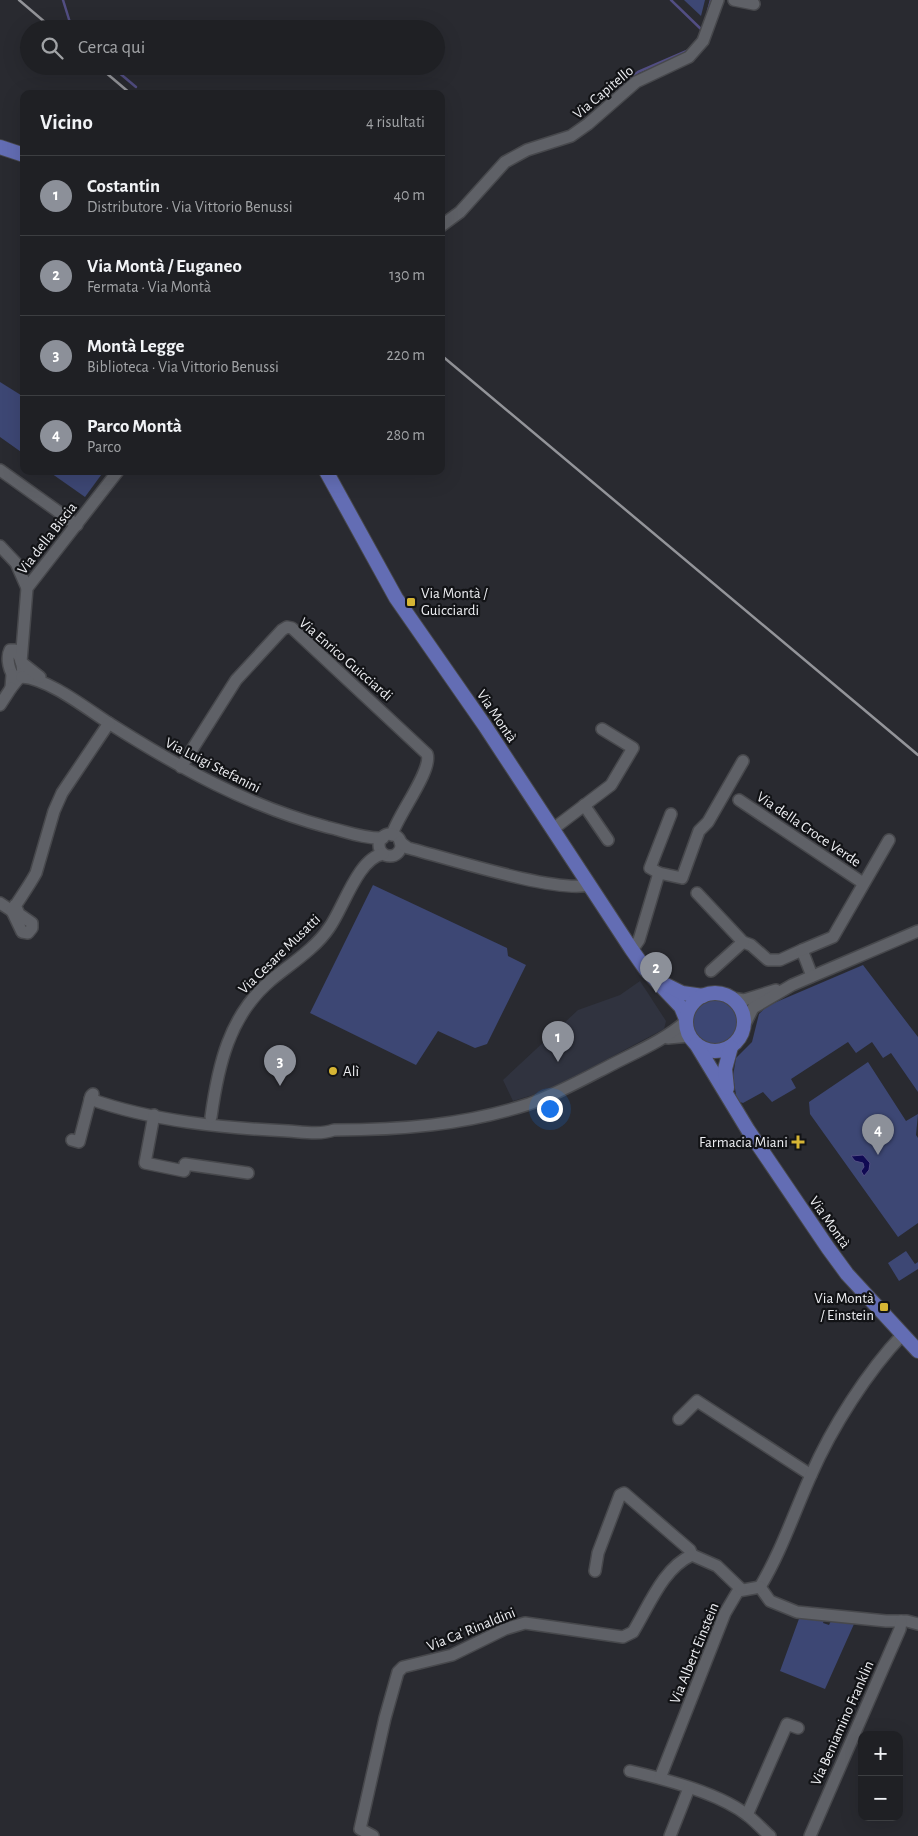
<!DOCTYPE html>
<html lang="it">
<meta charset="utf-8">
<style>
:root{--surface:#1f2024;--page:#2c2d31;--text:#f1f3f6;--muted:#a1a3a6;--line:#3c3e41;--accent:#8c9099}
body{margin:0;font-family:"Alegreya Sans",sans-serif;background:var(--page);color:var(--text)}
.controls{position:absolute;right:15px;bottom:15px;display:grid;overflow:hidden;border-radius:10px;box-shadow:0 5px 20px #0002}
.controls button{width:45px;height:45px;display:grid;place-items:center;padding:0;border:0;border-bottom:1px solid var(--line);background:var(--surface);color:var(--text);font:25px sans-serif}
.you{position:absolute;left:549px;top:1108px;width:18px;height:18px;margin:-12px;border:4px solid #fff;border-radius:50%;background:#1a73e8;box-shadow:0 0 0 8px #1a73e833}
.badge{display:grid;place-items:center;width:32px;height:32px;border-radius:50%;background:var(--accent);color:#fff;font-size:16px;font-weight:700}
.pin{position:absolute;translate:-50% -41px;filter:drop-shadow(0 1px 2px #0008)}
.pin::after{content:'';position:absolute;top:26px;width:18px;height:15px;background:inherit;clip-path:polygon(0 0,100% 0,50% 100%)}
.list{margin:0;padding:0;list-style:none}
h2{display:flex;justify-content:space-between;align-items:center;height:65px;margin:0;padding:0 20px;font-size:21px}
h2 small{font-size:16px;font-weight:400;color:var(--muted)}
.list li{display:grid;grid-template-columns:32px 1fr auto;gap:15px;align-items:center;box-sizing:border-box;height:80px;padding:0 20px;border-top:1px solid var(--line)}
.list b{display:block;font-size:19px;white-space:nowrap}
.list p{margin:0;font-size:16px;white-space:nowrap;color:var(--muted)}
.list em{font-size:16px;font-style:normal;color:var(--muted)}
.icon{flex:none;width:28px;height:28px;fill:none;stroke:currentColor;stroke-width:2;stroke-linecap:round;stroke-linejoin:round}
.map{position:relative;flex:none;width:918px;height:1836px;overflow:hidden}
.search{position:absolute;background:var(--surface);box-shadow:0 5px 20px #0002;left:20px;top:20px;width:425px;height:55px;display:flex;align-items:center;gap:12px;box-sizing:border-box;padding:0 18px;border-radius:28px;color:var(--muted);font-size:19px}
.panel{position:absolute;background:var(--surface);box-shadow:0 5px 20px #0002;left:20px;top:90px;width:425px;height:385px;border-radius:10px}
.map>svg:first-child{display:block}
</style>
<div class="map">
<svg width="918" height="1836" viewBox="0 0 918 1836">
<rect width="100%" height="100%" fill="#292a30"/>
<polygon fill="#30333f" points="640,981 666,1021 664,1029 549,1090 513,1101 503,1080 578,1010 620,995"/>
<g fill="#3d4774">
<polygon points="684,0 705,0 701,16"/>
<polygon points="0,382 24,397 24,454 0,437"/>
<polygon points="48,471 104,471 85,497"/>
<polygon points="373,885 507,948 508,956 526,965 487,1044 475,1048 438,1031 416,1065 310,1013"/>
<polygon points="863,965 918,1037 918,1092 891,1053 883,1058 872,1042 856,1053 848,1042 791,1079 796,1088 772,1102 763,1092 743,1103 737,1101 733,1076 736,1058 752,1042 759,1014 767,1006"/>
<circle cx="716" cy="1023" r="23"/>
<polygon points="868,1062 906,1121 918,1114 916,1135 918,1138 918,1223 898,1237 810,1114 809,1102"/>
<polygon points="906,1251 915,1264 918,1262 918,1269 899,1281 888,1263"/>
<polygon points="800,1616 824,1620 823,1623 829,1625 831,1621 854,1624 825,1689 780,1671"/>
</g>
<polygon fill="#100a53" stroke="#524e83" points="863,1155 870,1163 869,1170 864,1176 861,1171 864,1167 863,1163 855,1161 851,1156"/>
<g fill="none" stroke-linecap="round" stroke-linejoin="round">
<g stroke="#524e83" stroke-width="2.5">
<polyline points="63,0 72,29"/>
<polyline points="671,0 703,31"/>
<polyline points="708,11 711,0"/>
<polyline points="111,66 136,87"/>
<polyline points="618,90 638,72 689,50"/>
</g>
<defs>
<g id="minor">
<polyline points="734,0 754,4"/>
<polyline points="441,226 460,212 505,162 527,150 571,136 588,124 636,82 689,57 703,41 718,0"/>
<polyline points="0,470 77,525"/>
<polyline points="0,546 16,563 27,588"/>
<path d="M10,650H15C21,656 24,669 22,677L16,678C9,673 6,658 10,650Z"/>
<polyline points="12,675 11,688 19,678"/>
<path d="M22,677C50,679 88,710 112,725C180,768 248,806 327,827C345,831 364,839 383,838"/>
<polyline points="40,677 21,662 27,588 118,471"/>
<polyline points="0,705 11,688"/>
<path d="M181,767L236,680L282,630L287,627L292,628L427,754C433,770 397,816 392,835"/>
<polyline points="739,800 863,883"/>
<polyline points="584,805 608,840"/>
<polyline points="553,829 611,785 633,748 602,729"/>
<circle cx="390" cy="845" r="11"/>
<path d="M400,842L408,848C447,858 555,893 589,885"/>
<polyline points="659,873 650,868 671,814"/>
<polyline points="697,893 743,942 751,945 768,960 780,960 802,950 812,976"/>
<polyline points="0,903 12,911"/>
<path d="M15,905L19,914L32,923V928L28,933L22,932L12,911C20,898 29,886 36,873L54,811L62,793L109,723"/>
<polyline points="632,950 639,940 659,873 682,878 699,831 708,822 743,761"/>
<polyline points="802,950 833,937 889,840"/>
<polyline points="711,971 743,942"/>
<polyline points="732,998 744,1000 776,990"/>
<polyline points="744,1026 753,1008 792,985 918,931"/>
<polyline points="668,1038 690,1036"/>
<path d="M90,1099C152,1121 223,1128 288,1131C303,1132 320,1135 334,1130C400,1130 465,1125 529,1104C557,1094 584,1079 611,1065C636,1052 665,1040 686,1021"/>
<polyline points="154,1115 145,1163 184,1171 185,1164 248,1173"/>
<path d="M211,1117C218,1066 229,1016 270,981C289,965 315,949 329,928C343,909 358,858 383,854"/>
<polyline points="72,1140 79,1142 91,1096 93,1094"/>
<polyline points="679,1419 697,1401 811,1475"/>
<polyline points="595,1571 598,1553 620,1495 624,1493 690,1550 692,1555"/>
<path d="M760,1587C781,1552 794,1513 811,1475C832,1427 867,1372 903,1334"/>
<polyline points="760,1587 770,1601 797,1612 886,1621 907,1621 918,1624"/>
<path d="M630,1771C665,1779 719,1793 747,1815C755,1821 762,1829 770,1836"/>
<polyline points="660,1778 725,1613 738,1591 760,1587"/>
<polyline points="747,1815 787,1724 798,1728"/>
<path d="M373,1836L360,1829L385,1718L398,1672L403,1667L452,1655L505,1629L525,1623L623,1637L633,1632C649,1606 663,1568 692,1555L717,1566L741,1589"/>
<polyline points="670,1836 689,1788"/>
<polyline points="810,1836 900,1629 901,1621"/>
</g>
<g id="major">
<polyline points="0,147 24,155"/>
<polyline points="326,471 396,598 485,726 632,950 646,970 681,1007 686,1019"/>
<polyline points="666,985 682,993 703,996"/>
<circle cx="715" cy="1022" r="29"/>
<polyline points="696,1044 748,1130 828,1248 847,1274 918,1351"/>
<polyline points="727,1088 725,1069 731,1047"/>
</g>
</defs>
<use href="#minor" stroke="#47484c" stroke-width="14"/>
<use href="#major" stroke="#47484c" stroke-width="16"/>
<use href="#minor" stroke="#5f6167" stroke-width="11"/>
<use href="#major" stroke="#636db4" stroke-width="14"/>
<g stroke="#939499" stroke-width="2.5">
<polyline points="19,0 53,29"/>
<polyline points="98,66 131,94"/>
<polyline points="441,355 918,755"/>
</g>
</g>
<g fill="#d6b534" stroke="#121316" stroke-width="2">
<rect x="406" y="597" width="10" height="10" rx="2.5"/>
<circle cx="333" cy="1071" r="5"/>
<path d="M795.5 1134.5h5v5h5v5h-5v5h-5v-5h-5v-5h5z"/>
<rect x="879" y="1302" width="10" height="10" rx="2.5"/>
</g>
<g text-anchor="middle" stroke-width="4.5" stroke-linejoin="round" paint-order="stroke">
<g font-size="15" fill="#edeef2" stroke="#121316">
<text transform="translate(603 92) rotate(-40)" y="5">Via Capitello</text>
<text transform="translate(47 538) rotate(-52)" y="5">Via della Biscia</text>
<text transform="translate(346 659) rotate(41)" y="5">Via Enrico Guicciardi</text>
<text transform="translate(497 716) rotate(56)" y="5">Via Montà</text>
<text transform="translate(213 765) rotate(27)" y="5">Via Luigi Stefanini</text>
<text transform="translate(809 829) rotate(34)" y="5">Via della Croce Verde</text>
<text transform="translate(279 954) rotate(-44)" y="5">Via Cesare Musatti</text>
<text transform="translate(830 1222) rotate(55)" y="5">Via Montà</text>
<text transform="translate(471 1629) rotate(-22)" y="5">Via Ca' Rinaldini</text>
<text transform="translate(694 1653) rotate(-68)" y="5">Via Albert Einstein</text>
<text transform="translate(842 1723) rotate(-66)" y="5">Via Beniamino Franklin</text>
</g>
<g font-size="15" fill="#edeef2" stroke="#121316" text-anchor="start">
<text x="421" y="598">Via Montà /<tspan x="421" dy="17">Guicciardi</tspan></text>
<text x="343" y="1076">Alì</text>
<text x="788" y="1147" text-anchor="end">Farmacia Miani</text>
<text x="874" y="1303" text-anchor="end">Via Montà<tspan x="874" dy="17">/ Einstein</tspan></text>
</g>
</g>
</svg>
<div class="controls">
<button>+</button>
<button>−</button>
</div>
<div class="you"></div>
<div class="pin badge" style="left:558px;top:1062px">1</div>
<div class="pin badge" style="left:656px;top:993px">2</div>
<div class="pin badge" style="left:280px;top:1086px">3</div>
<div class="pin badge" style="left:878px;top:1155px">4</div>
<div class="search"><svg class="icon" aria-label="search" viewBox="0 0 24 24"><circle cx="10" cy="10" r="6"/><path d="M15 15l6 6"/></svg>Cerca qui</div>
<section class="panel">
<h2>Vicino<small>4 risultati</small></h2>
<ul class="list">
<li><span class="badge">1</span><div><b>Costantin</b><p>Distributore · Via Vittorio Benussi</p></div><em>40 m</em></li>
<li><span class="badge">2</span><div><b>Via Montà / Euganeo</b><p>Fermata · Via Montà</p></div><em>130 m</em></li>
<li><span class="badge">3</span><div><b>Montà Legge</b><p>Biblioteca · Via Vittorio Benussi</p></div><em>220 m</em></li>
<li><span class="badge">4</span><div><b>Parco Montà</b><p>Parco</p></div><em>280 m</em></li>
</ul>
</section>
</div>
